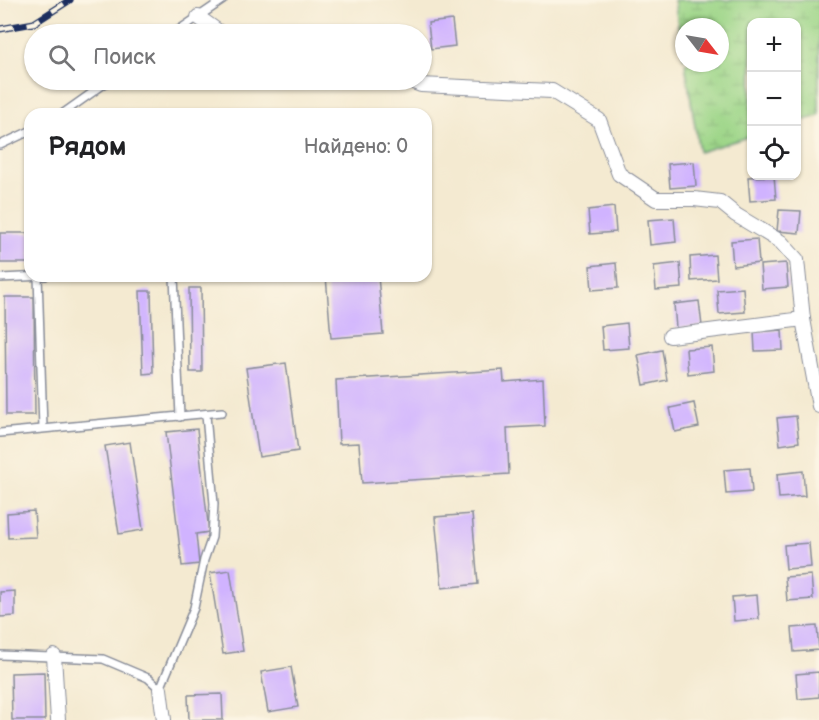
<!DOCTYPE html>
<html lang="ru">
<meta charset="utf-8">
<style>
:root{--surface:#fff;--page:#f2f2f2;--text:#202124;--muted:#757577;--line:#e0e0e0}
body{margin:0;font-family:"Balsamiq Sans",sans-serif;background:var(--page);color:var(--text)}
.controls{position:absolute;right:18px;top:18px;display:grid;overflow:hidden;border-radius:12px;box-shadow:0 2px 4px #0004}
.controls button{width:54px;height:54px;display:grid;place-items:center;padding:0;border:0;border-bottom:2px solid var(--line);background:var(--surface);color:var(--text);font:30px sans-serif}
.compass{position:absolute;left:675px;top:18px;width:54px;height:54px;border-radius:50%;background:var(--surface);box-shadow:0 2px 4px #0004;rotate:121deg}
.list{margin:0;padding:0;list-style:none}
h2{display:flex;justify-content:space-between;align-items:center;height:78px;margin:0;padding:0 24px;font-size:26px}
h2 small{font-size:20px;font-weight:400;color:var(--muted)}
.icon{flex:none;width:33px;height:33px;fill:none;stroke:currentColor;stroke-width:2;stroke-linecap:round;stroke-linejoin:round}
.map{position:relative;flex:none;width:819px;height:720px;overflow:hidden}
.search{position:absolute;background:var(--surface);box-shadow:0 2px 4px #0004;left:24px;top:24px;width:408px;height:66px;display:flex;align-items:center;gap:15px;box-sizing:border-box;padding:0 21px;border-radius:33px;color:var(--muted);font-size:22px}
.panel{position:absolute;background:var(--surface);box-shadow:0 2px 4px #0004;left:24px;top:108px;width:408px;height:174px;border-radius:18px}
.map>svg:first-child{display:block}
</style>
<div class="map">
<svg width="819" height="720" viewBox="0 0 819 720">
<defs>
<pattern id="wetland-marsh" width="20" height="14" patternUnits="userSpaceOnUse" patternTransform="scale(1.5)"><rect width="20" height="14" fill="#9ed689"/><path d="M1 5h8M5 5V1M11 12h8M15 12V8" fill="none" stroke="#88b879"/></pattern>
</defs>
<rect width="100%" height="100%" fill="#fcf5e5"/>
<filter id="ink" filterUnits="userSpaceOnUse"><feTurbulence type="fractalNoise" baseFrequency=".0167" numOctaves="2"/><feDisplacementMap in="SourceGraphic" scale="12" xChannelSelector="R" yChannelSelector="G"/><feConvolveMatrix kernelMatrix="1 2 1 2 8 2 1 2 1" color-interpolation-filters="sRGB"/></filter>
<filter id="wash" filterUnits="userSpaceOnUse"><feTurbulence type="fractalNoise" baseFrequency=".008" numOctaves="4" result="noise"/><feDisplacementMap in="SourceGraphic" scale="24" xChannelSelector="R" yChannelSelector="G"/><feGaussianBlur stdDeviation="1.35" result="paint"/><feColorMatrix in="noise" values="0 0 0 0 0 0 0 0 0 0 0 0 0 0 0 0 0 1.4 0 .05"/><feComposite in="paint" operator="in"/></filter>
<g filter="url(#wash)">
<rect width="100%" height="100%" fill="#f4ead1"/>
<polygon fill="url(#wetland-marsh)" stroke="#5c8274" stroke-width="1.5" points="674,0 819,0 819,116 797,122 796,22 752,22 751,136 699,152 685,63 720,63 720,27 684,27 684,60"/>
<g id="blocks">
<g fill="#d0b3ff">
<polygon points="452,20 455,46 431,49 428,23"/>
<polygon points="694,162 696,186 670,188 668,164"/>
<polygon points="774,176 776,199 750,201 748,177"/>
<polygon points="614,207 616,232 590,234 588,210"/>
<polygon points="779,210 801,211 799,233 777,231"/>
<polygon points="674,218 676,242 650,245 648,220"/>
<rect x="0" y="233" width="30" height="30"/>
<polygon points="757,239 759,263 733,266 731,241"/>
<polygon points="715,255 717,279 691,281 690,257"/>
<polygon points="616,263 618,288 592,290 590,266"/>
<polygon points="680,263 682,288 656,290 654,266"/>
<polygon points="786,263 788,287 762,289 760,265"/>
<polygon points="326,276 378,276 383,334 331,338"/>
<polygon points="189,288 201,288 202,372 190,372"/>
<polygon points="743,288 745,312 719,314 717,290"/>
<polygon points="140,291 151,291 153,373 143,374"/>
<polygon points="5,297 34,297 35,415 6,415"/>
<polygon points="699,301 702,326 676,328 674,304"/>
<polygon points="627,323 629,348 603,350 601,326"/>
<polygon points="782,330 783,350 755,351 754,332"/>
<polygon points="712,347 714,371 688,374 686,349"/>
<polygon points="662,350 667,380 644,385 638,355"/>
<polygon points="286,363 298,451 259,457 246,368"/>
<polygon points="503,370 504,382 543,379 545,426 507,428 509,474 362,483 359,443 339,444 336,380"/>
<polygon points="694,403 699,427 675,432 670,408"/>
<polygon points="796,416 799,442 780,445 777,418"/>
<polygon points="197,429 209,532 196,534 199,564 182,566 166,432"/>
<polygon points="130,442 143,530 119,534 105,446"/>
<polygon points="750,468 752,492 726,494 724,470"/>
<polygon points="803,471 805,496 779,498 777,474"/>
<polygon points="34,511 36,537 8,538 7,513"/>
<polygon points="472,514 478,584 442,588 435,517"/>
<polygon points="809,543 811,567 786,569 784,545"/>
<polygon points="230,570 243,651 223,654 210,573"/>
<polygon points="811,575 813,599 787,601 785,577"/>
<polygon points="15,591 15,616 0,617 0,592"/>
<polygon points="757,595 759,619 734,621 732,597"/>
<polygon points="817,626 819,650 794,652 792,628"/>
<polygon points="291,667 298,707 268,712 261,672"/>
<polygon points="44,672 45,720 12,720 11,673"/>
<polygon points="819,672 819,697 798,699 796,674"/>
<polygon points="222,694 223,720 189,720 188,695"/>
</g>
</g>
</g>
<g filter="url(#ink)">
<use href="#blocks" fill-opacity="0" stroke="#888c98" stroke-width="1.5"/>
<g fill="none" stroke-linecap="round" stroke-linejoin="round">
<defs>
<g id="service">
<polyline points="173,34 223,0"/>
<polyline points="62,114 110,80"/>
<polyline points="0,145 30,131"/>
<polyline points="38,276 43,428"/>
<polyline points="174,276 180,417"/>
<polyline points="0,278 45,276"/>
<polyline points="0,433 222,412"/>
<polyline points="0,655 103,659 148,678 160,689 194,608 204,560 212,537 214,504 206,415"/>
</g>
<g id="minor">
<polyline points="198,17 222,34"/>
<polyline points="408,80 421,85 552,91 599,120 619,174 656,199 694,199 720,202 736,215 781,242 797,260 803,319 819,406"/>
<polyline points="670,336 803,319"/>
<polyline points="54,656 58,720"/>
<polyline points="160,689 164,720"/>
</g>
</defs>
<use href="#service" stroke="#888c98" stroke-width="10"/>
<use href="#minor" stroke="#888c98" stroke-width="16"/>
<use href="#service" stroke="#fff" stroke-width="7"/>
<use href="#minor" stroke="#fff" stroke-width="14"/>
<defs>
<polyline id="rail" points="0,29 34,23 70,0"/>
</defs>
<use href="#rail" stroke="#1b2f5e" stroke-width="7"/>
<use href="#rail" stroke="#fcf5e5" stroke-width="4.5" stroke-dasharray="14" stroke-linecap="butt"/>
</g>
</g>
</svg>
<div class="controls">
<button>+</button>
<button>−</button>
<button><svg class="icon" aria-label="locate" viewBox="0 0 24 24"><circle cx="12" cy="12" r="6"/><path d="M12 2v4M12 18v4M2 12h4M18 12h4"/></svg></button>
</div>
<svg class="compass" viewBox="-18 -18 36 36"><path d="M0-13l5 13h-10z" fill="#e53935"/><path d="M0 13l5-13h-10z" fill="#757577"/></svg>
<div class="search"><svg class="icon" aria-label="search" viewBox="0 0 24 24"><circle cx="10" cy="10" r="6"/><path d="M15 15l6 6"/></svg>Поиск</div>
<section class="panel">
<h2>Рядом<small>Найдено: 0</small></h2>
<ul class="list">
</ul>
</section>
</div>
